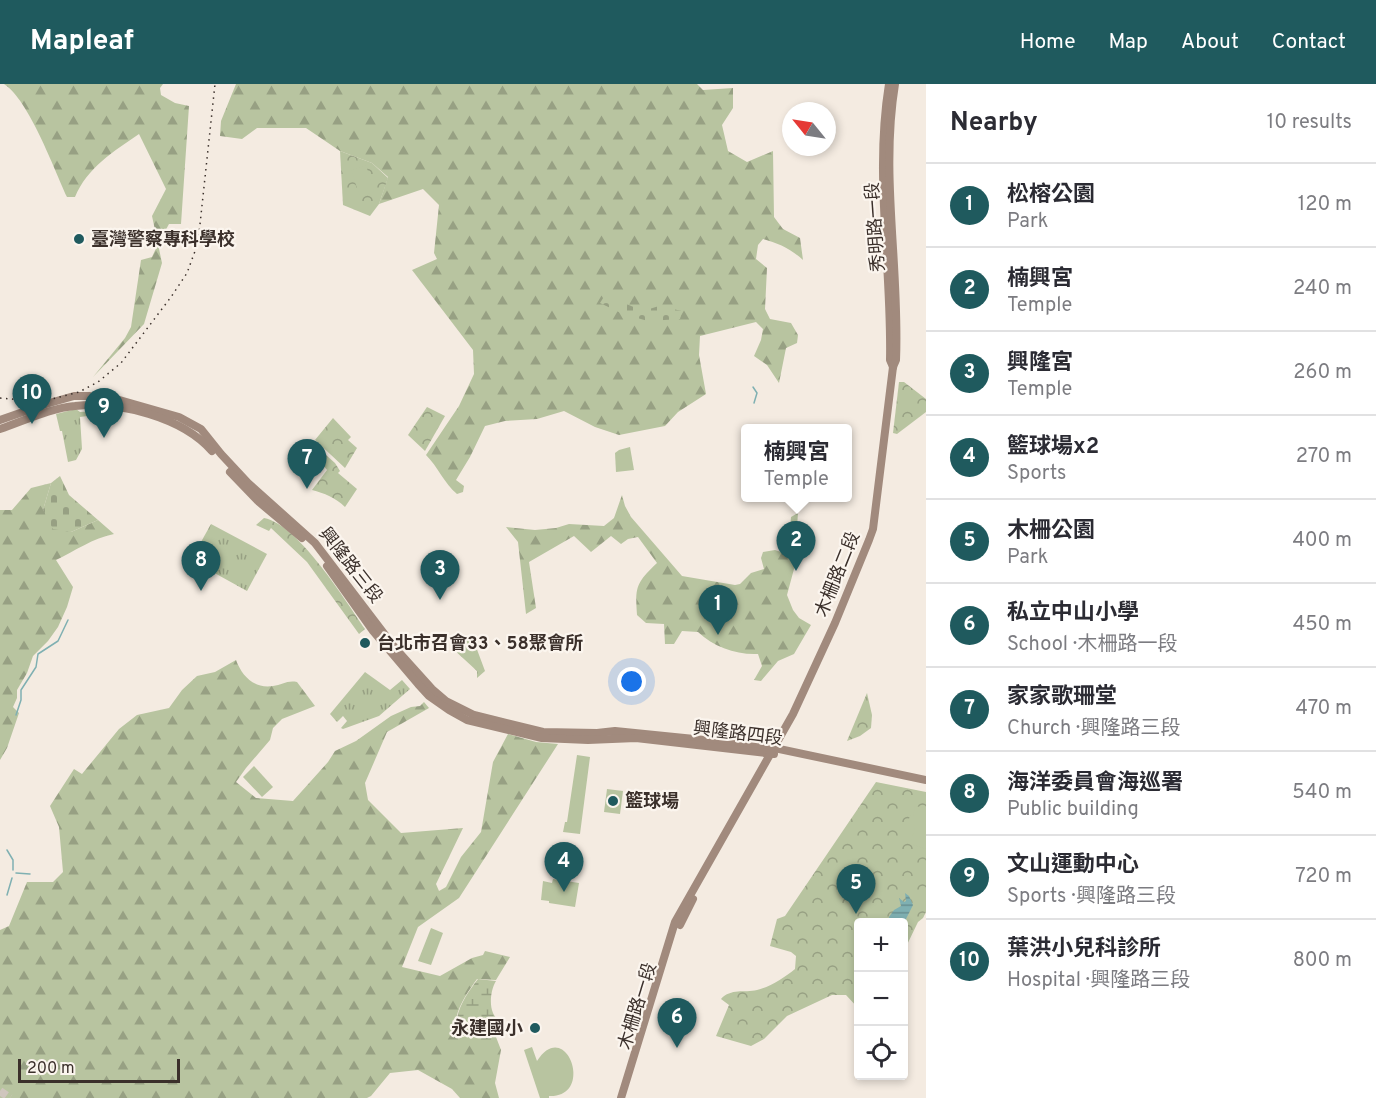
<!DOCTYPE html>
<meta charset="utf-8">
<style>
:root{--surface:#fff;--page:#f2f2f3;--text:#2b2b33;--muted:#7c7c81;--line:#e1e1e2;--accent:#1f5a5e}
body{margin:0;font-family:Overpass,"Noto Sans TC",sans-serif;background:var(--page);color:var(--text)}
.controls{position:absolute;right:18px;bottom:18px;display:grid;overflow:hidden;border-radius:6px;box-shadow:0 3px 9px #0003}
.controls button{width:54px;height:54px;display:grid;place-items:center;padding:0;border:0;border-bottom:2px solid var(--line);background:var(--surface);color:var(--text);font:30px sans-serif}
.compass{position:absolute;left:782px;top:18px;width:54px;height:54px;border-radius:50%;background:var(--surface);box-shadow:0 3px 9px #0003;rotate:300deg}
.scale{position:absolute;left:18px;bottom:15px;width:162px;box-sizing:border-box;padding-left:6px;border:3px solid #3b302b;border-top:0;font-size:16px;line-height:21px;white-space:nowrap;color:#3b302b;-webkit-text-stroke:4px #fbf5ee;paint-order:stroke}
.you{position:absolute;left:632px;top:598px;width:21px;height:21px;margin:-15px;border:4px solid #fff;border-radius:50%;background:#1a73e8;box-shadow:0 0 0 9px #1a73e833}
.badge{display:grid;place-items:center;width:39px;height:39px;border-radius:50%;background:var(--accent);color:#fff;font-size:20px;font-weight:700}
.pin{position:absolute;translate:-50% -50px;filter:drop-shadow(0 2px 3px #0008)}
.pin::after{content:'';position:absolute;top:32px;width:21px;height:18px;background:inherit;clip-path:polygon(0 0,100% 0,50% 100%)}
.popup{position:absolute;left:741px;top:340px;width:111px;height:78px;box-sizing:border-box;display:grid;place-content:center;border-radius:6px;background:var(--surface);filter:drop-shadow(0 2px 4px #0005);font-size:20px;white-space:nowrap;color:var(--muted)}
.popup b{font-size:22px;color:var(--text)}
.popup::after{content:'';position:absolute;left:50%;top:100%;margin-left:-12px;border:12px solid transparent;border-top-color:var(--surface)}
.list{margin:0;padding:0;list-style:none}
h2{display:flex;justify-content:space-between;align-items:center;height:78px;margin:0;padding:0 24px;font-size:26px}
h2 small{font-size:20px;font-weight:400;color:var(--muted)}
.list li{display:grid;grid-template-columns:39px 1fr auto;gap:18px;align-items:center;box-sizing:border-box;height:84px;padding:0 24px;border-top:2px solid var(--line)}
.list b{display:block;font-size:22px;white-space:nowrap}
.list p{margin:0;font-size:20px;white-space:nowrap;color:var(--muted)}
.list em{font-size:20px;font-style:normal;color:var(--muted)}
.icon{flex:none;width:33px;height:33px;fill:none;stroke:currentColor;stroke-width:2;stroke-linecap:round;stroke-linejoin:round}
.map{position:relative;flex:none;width:926px;height:1014px;overflow:hidden}
header{display:flex;align-items:center;gap:36px;box-sizing:border-box;height:84px;padding:0 30px;background:var(--accent);color:#fff}
header strong{font-size:28px}
nav{display:flex;gap:33px;margin-inline-start:auto;font-size:21px}
main{display:flex}
aside{flex:1;background:var(--surface)}
.map>svg:first-child{display:block}
</style>
<header>
<strong>Mapleaf</strong>
<nav><a>Home</a><a>Map</a><a>About</a><a>Contact</a></nav>
</header>
<main>
<div class="map">
<svg width="926" height="1014" viewBox="0 0 926 1014">
<defs>
<pattern id="grass-tufts" width="24" height="20" patternUnits="userSpaceOnUse" patternTransform="scale(1.5)"><rect width="24" height="20" fill="#b8c4a0"/><path d="M3 7l-1-3M5 7V3M7 7l1-3M15 17l-1-3M17 17v-4M19 17l1-3" fill="none" stroke="#97a083"/></pattern>
<pattern id="forest-firs" width="22" height="20" patternUnits="userSpaceOnUse" patternTransform="scale(1.5)"><rect width="22" height="20" fill="#b8c4a0"/><path d="M5 1l3.5 6h-7zM16 11l3.5 6h-7z" fill="#97a083"/></pattern>
<pattern id="wetland-marsh" width="20" height="14" patternUnits="userSpaceOnUse" patternTransform="scale(1.5)"><rect width="20" height="14" fill="#b8c4a0"/><path d="M1 5h8M5 5V1M11 12h8M15 12V8" fill="none" stroke="#97a083"/></pattern>
<pattern id="cemetery-stones" width="16" height="16" patternUnits="userSpaceOnUse" patternTransform="scale(1.5)"><rect width="16" height="16" fill="#b8c4a0"/><path d="M2 7V4a2 2 0 0 1 4 0v3zM10 15v-3a2 2 0 0 1 4 0v3z" fill="#97a083"/></pattern>
<pattern id="park-crowns" width="20" height="18" patternUnits="userSpaceOnUse" patternTransform="scale(1.5)"><rect width="20" height="18" fill="#b8c4a0"/><path d="M2 6a3 3 0 1 1 6 0M12 15a3 3 0 1 1 6 0" fill="none" stroke="#97a083"/></pattern>
<pattern id="water-rules" width="6" height="5" patternUnits="userSpaceOnUse" patternTransform="scale(1.5)"><rect width="6" height="5" fill="#7fb0b2"/><path d="M0 2.5h6" fill="none" stroke="#699091"/></pattern>
</defs>
<rect width="100%" height="100%" fill="#f4ebe1"/>
<g fill="url(#grass-tufts)">
<polygon points="76,325 80,328 96,327 95,331 80,333 82,365 76,376 68,378 62,347 60,347 56,330"/>
<polygon points="211,440 267,470 247,507 191,476"/>
<polygon points="365,588 390,606 402,596 410,605 379,632 343,645 341,644 347,637 343,632 337,638 330,630"/>
</g>
<g fill="url(#forest-firs)">
<path d="M4,0H163L160,4L161,11L175,19L189,22L181,140H169L158,160L162,179L144,240L93,293L125,254L131,243L141,176L152,173L158,160L152,132L166,105L139,50C114,67 87,84 75,113H67C54,85 29,16 4,0Z"/>
<path d="M236,0H697L703,6L733,4V24L722,41L728,67L747,78L773,67L774,133L783,145L800,154L803,176C791,165 778,159 763,155L758,161L756,175L767,184L765,225L770,235L791,239L798,251L797,259L786,264L779,299L767,281L754,272L761,256L763,245L756,238L700,252L699,271L706,310L678,328L665,342L619,351L595,343L564,327L537,335L505,337L485,342L470,373L456,396L464,402L463,408L457,410C444,399 438,383 426,371L459,322L474,290L473,266L412,186L437,175L434,169L439,121L423,105L379,120L388,93L372,79L340,67L306,44H257L242,55L220,52L221,37Z"/>
<path d="M51,399L43,426L71,448L98,436L114,450C93,454 75,467 56,476L73,503L67,523L58,543L48,557L33,572L27,589L17,606V614L13,623L19,629L7,664L0,676V426H12L31,404Z"/>
<path d="M622,411L625,422L631,433L682,492L735,501L740,500L751,489L764,485L761,474L763,468L775,466L790,471L789,460L791,433L798,429L794,485L787,511L793,526L799,534L811,541L794,570L778,577L761,597L754,596L762,582L758,570C736,571 714,563 698,548L682,547L674,560H665L664,540L646,539L637,531C635,503 636,499 657,479L638,453L628,455L621,460L611,452L591,468L574,452L529,478L536,524L526,530L518,458L506,443L535,446L556,444L569,440L604,442L614,434Z"/>
<path d="M236,576C242,592 254,605 273,602C282,601 287,596 297,598L315,622L282,635L273,644L270,656L246,684L236,698L256,714L293,717L328,678L335,667L356,657L391,632L411,623L420,622L424,618L429,624L387,648L365,699L368,716L401,749L463,744L436,800L439,807L446,803L461,773L481,748L493,678L508,650L536,658L558,660L459,814L418,843L402,883L440,892L472,874L483,871L485,867L510,873L496,896L477,895C467,909 448,935 459,952L464,953C473,944 480,934 493,939L496,953L501,966L495,999L499,1014H460L452,1005L418,986L390,989L371,1012L367,1014H0V846L9,842L27,798H53L63,788L59,743L50,722L74,685L82,690L119,645L137,631L169,624L182,606L197,592L215,588Z"/>
</g>
<path fill="url(#wetland-marsh)" d="M478,895L496,897C491,905 489,920 493,929C494,932 497,934 498,938L495,946L493,939C481,933 473,943 464,952H460C449,935 467,909 478,895Z"/>
<g fill="url(#cemetery-stones)">
<polygon points="605,211 643,227 659,222 682,227 680,235 648,237 623,230 600,219"/>
<polygon points="60,392 69,411 98,436 71,448 53,445 43,426 51,399"/>
</g>
<g fill="url(#park-crowns)">
<polygon points="340,67 372,79 388,94 379,120 370,132 343,121"/>
<polygon points="899,298 904,298 926,315 926,328 897,350 893,349"/>
<polygon points="427,323 445,332 425,367 408,351"/>
<polygon points="333,334 351,353 348,356 357,364 345,384 315,356"/>
<path d="M318,364L335,379L340,387L338,389L357,405L345,423C336,414 324,409 312,406L327,386L314,369Z"/>
<path d="M264,434C299,441 345,516 365,545L359,550L307,478L271,444L269,447L256,441Z"/>
<polygon points="472,552 485,587 477,594 477,587 452,564"/>
<polygon points="867,609 872,631 871,644 860,652 847,657"/>
<path d="M876,698L926,708V828L923,834L918,838L904,867V838H858V924L846,911H832L787,932L764,955L751,962L716,952L729,921L721,915C731,904 744,909 757,906C770,903 784,894 795,885L796,872L791,868L770,862L777,835L785,832Z"/>
</g>
<g fill="#b8c4a0">
<polygon points="366,81 374,108 360,113 351,86"/>
<polygon points="630,363 634,386 616,388 615,369 619,366"/>
<polygon points="577,671 590,673 580,750 563,748 565,738 567,738"/>
<polygon points="254,682 273,703 262,713 243,693"/>
<polygon points="607,705 623,707 620,730 604,728"/>
<polygon points="915,722 926,724 926,765 911,760 915,741 908,739 910,731 913,732"/>
<polygon points="553,795 579,799 575,823 549,819 549,817 541,816 543,797 552,799"/>
<polygon points="431,844 443,849 431,881 418,877"/>
<path d="M532,963L537,977C566,932 596,1014 549,1012V1014H540L524,966Z"/>
</g>
<polygon fill="url(#water-rules)" points="905,809 909,812 913,821 904,839 906,846 904,850 904,838 890,838 889,833 894,826 901,822 899,814 904,818 906,817"/>
<g fill="none" stroke-linecap="round" stroke-linejoin="round">
<g stroke="#7fb0b2" stroke-width="1.5">
<polyline points="753,303 757,309 754,319"/>
<polyline points="16,631 21,616 21,606 36,583 38,570 58,557 68,536"/>
<polyline points="7,766 13,776 13,786"/>
<polyline points="16,789 30,790"/>
<polyline points="7,811 12,794"/>
</g>
<polyline stroke="#cfc6bd" stroke-width="8" stroke-dasharray="8 4" stroke-linecap="butt" points="0,1007 10,1014"/>
<g stroke="#a18a7d" stroke-width="8">
<path d="M889,0C874,92 892,183 890,276L893,283"/>
<polyline points="0,336 46,320 74,312 89,312 116,315 179,333 201,345 221,370 248,399 315,459 395,564 432,605 446,617 474,631 543,648 597,649 615,647 765,662 926,696"/>
<path d="M0,345C24,337 50,324 75,322C119,317 182,333 212,367"/>
<polyline points="230,388 259,418 302,454"/>
<polyline points="327,482 373,547 418,600 429,612 449,626 467,636 542,654 588,656 636,654 774,670"/>
<polyline points="680,841 693,815"/>
<path d="M621,1014L675,838L793,630L835,539L869,456L873,445L893,283L896,276C900,183 880,92 895,0"/>
</g>
<polyline stroke="#3b302b" stroke-width="1.5" stroke-dasharray="1.5 4.5" stroke-linecap="butt" points="0,314 34,317 48,316 79,308 98,298 121,279 171,213 187,189 198,159 215,0"/>
</g>
<g fill="#1f5a5e" stroke="#fbf5ee" stroke-width="2">
<circle cx="79" cy="155" r="6"/>
<circle cx="365" cy="559" r="6"/>
<circle cx="613" cy="717" r="6"/>
<circle cx="535" cy="944" r="6"/>
</g>
<g text-anchor="middle" stroke-width="4.5" stroke-linejoin="round" paint-order="stroke">
<g font-size="18" fill="#3b302b" stroke="#fbf5ee">
<text transform="translate(875 143) rotate(-94)" y="6">秀明路一段</text>
<text transform="translate(351 481) rotate(52)" y="6">興隆路三段</text>
<text transform="translate(837 490) rotate(-68)" y="6">木柵路二段</text>
<text transform="translate(738 649) rotate(7)" y="6">興隆路四段</text>
<text transform="translate(637 922) rotate(-73)" y="6">木柵路一段</text>
</g>
<g font-size="18" font-weight="bold" fill="#3b302b" stroke="#fbf5ee" text-anchor="start">
<text x="91" y="161">臺灣警察專科學校</text>
<text x="377" y="565">台北市召會33、58聚會所</text>
<text x="625" y="723">籃球場</text>
<text x="523" y="950" text-anchor="end">永建國小</text>
</g>
</g>
</svg>
<div class="controls">
<button>+</button>
<button>−</button>
<button><svg class="icon" aria-label="locate" viewBox="0 0 24 24"><circle cx="12" cy="12" r="6"/><path d="M12 2v4M12 18v4M2 12h4M18 12h4"/></svg></button>
</div>
<svg class="compass" viewBox="-18 -18 36 36"><path d="M0-13l5 13h-10z" fill="#e53935"/><path d="M0 13l5-13h-10z" fill="#7c7c81"/></svg>
<div class="scale">200 m</div>
<div class="you"></div>
<div class="pin badge" style="left:718px;top:551px">1</div>
<div class="pin badge" style="left:796px;top:487px">2</div>
<div class="popup"><b>楠興宮</b>Temple</div>
<div class="pin badge" style="left:440px;top:516px">3</div>
<div class="pin badge" style="left:564px;top:808px">4</div>
<div class="pin badge" style="left:856px;top:830px">5</div>
<div class="pin badge" style="left:677px;top:964px">6</div>
<div class="pin badge" style="left:307px;top:405px">7</div>
<div class="pin badge" style="left:201px;top:507px">8</div>
<div class="pin badge" style="left:104px;top:354px">9</div>
<div class="pin badge" style="left:32px;top:340px">10</div>
</div>
<aside>
<h2>Nearby<small>10 results</small></h2>
<ul class="list">
<li><span class="badge">1</span><div><b>松榕公園</b><p>Park</p></div><em>120 m</em></li>
<li><span class="badge">2</span><div><b>楠興宮</b><p>Temple</p></div><em>240 m</em></li>
<li><span class="badge">3</span><div><b>興隆宮</b><p>Temple</p></div><em>260 m</em></li>
<li><span class="badge">4</span><div><b>籃球場x2</b><p>Sports</p></div><em>270 m</em></li>
<li><span class="badge">5</span><div><b>木柵公園</b><p>Park</p></div><em>400 m</em></li>
<li><span class="badge">6</span><div><b>私立中山小學</b><p>School · 木柵路一段</p></div><em>450 m</em></li>
<li><span class="badge">7</span><div><b>家家歌珊堂</b><p>Church · 興隆路三段</p></div><em>470 m</em></li>
<li><span class="badge">8</span><div><b>海洋委員會海巡署</b><p>Public building</p></div><em>540 m</em></li>
<li><span class="badge">9</span><div><b>文山運動中心</b><p>Sports · 興隆路三段</p></div><em>720 m</em></li>
<li><span class="badge">10</span><div><b>葉洪小兒科診所</b><p>Hospital · 興隆路三段</p></div><em>800 m</em></li>
</ul>
</aside>
</main>
